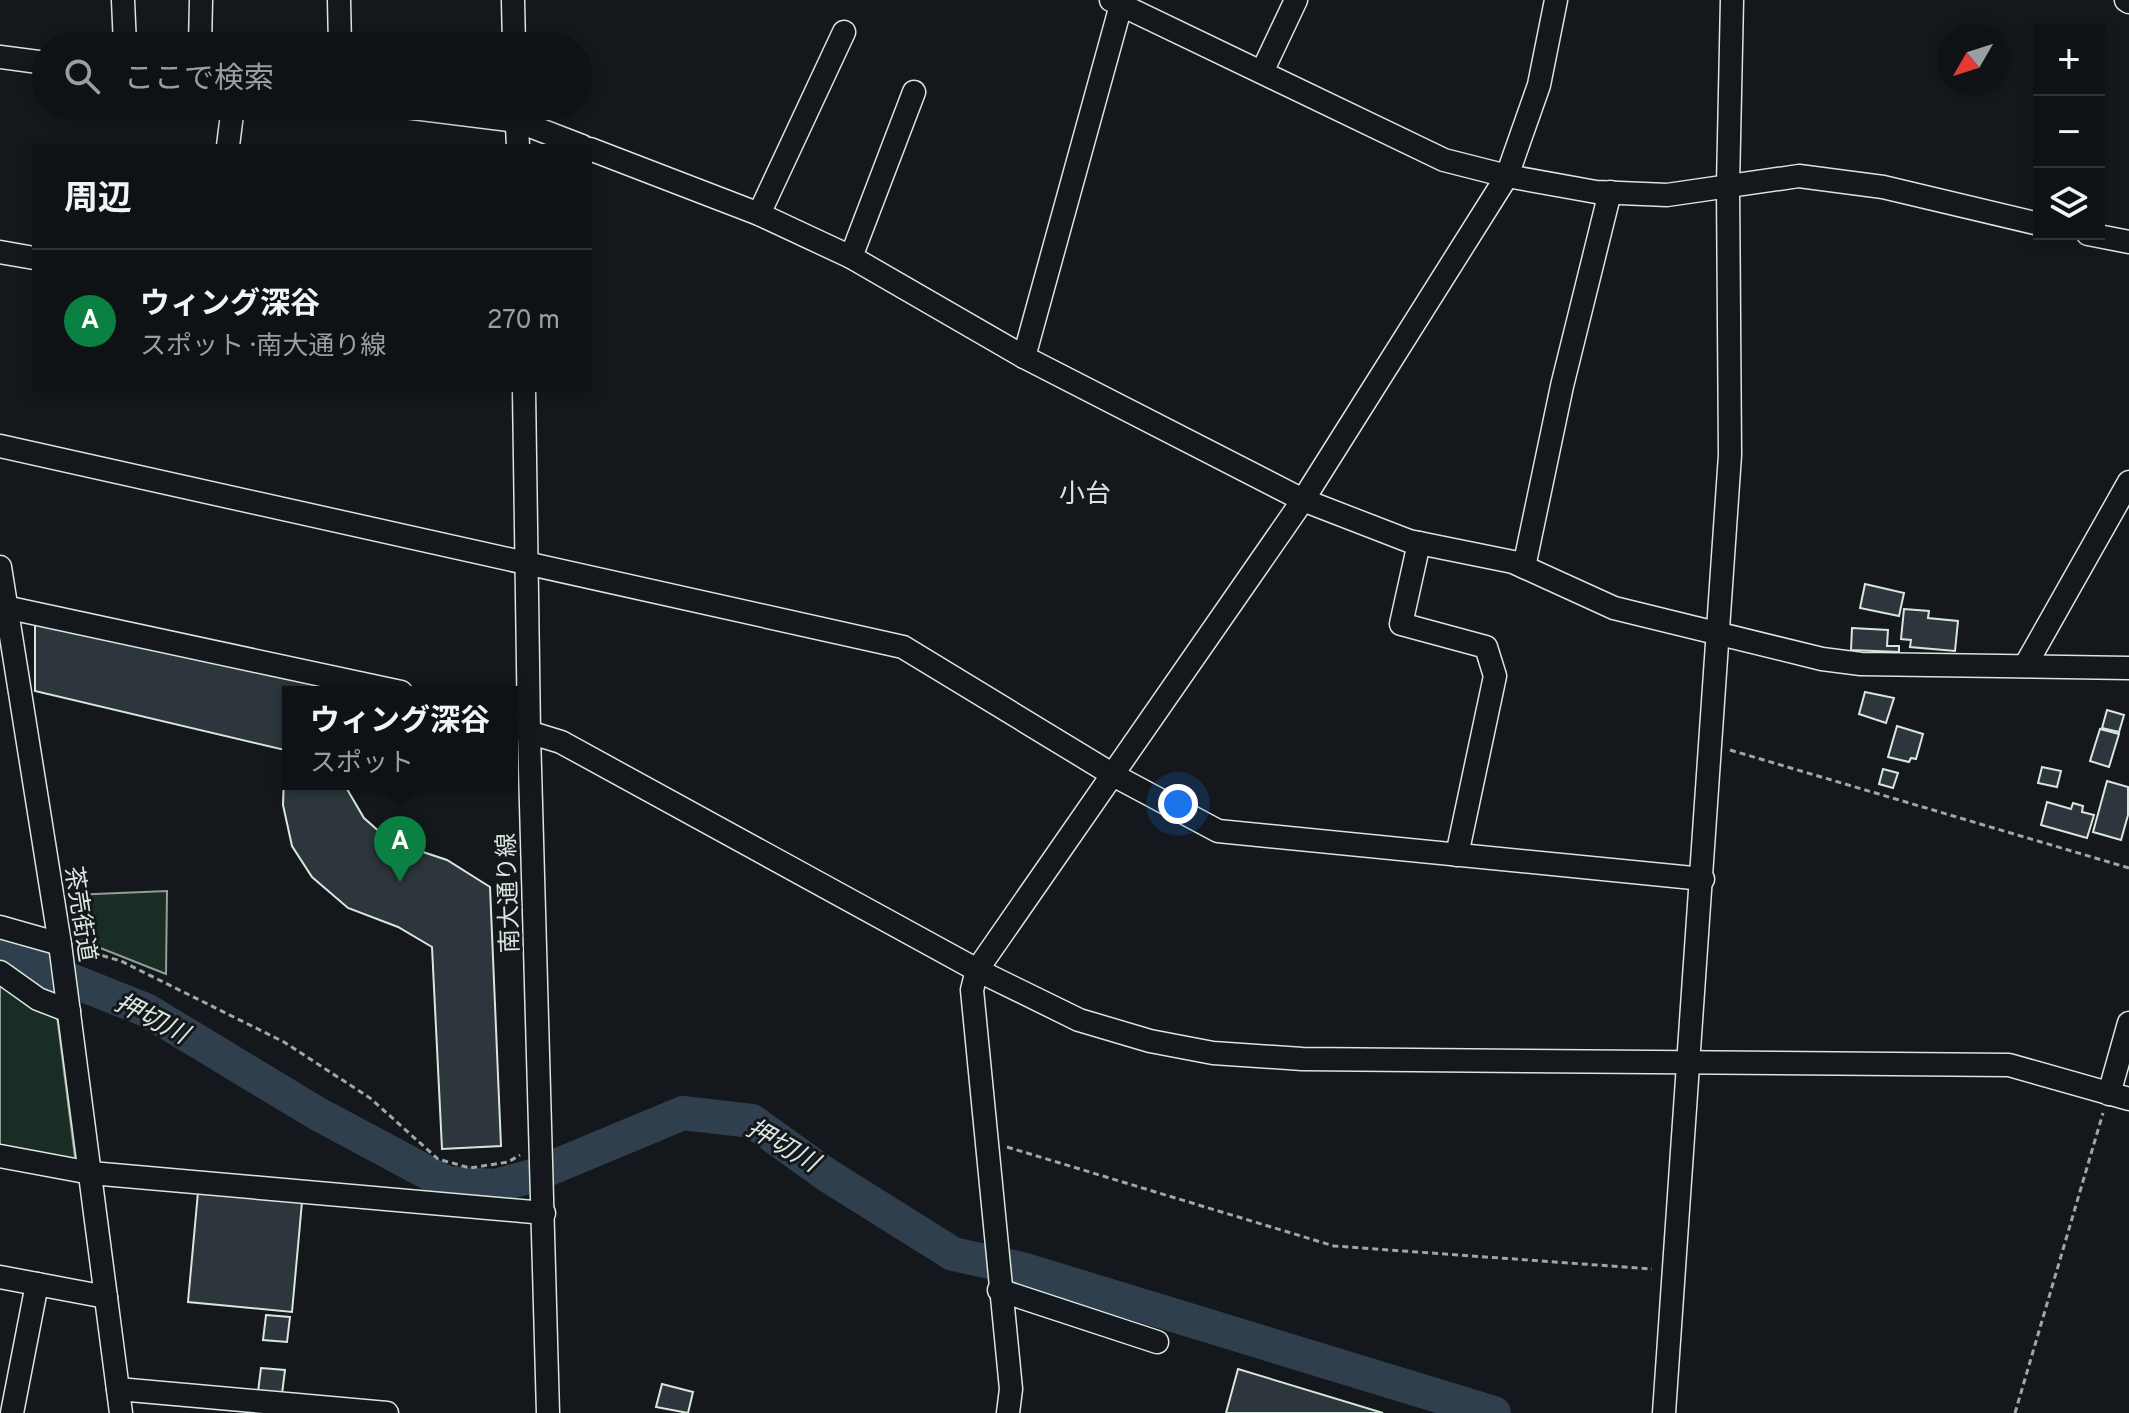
<!DOCTYPE html>
<html lang="ja">
<meta charset="utf-8">
<style>
:root{--surface:#0f1215;--page:#181b1e;--text:#f1f3f6;--muted:#9b9ea0;--line:#2f3234;--accent:#0b8043}
body{margin:0;font-family:Overpass,"Noto Sans JP",sans-serif;background:var(--page);color:var(--text)}
.controls{position:absolute;right:24px;top:24px;display:grid;overflow:hidden;border-radius:0px;box-shadow:0 4px 12px #0003}
.controls button{width:72px;height:72px;display:grid;place-items:center;padding:0;border:0;border-bottom:2px solid var(--line);background:var(--surface);color:var(--text);font:40px sans-serif}
.compass{position:absolute;left:1937px;top:24px;width:72px;height:72px;border-radius:50%;background:var(--surface);box-shadow:0 4px 12px #0003;rotate:231deg}
.you{position:absolute;left:1178px;top:804px;width:28px;height:28px;margin:-20px;border:6px solid #fff;border-radius:50%;background:#1a73e8;box-shadow:0 0 0 12px #1a73e833}
.badge{display:grid;place-items:center;width:52px;height:52px;border-radius:50%;background:var(--accent);color:#fff;font-size:26px;font-weight:700}
.pin{position:absolute;translate:-50% -66px;filter:drop-shadow(0 2px 4px #0008)}
.pin::after{content:'';position:absolute;top:42px;width:28px;height:24px;background:inherit;clip-path:polygon(0 0,100% 0,50% 100%)}
.popup{position:absolute;left:282px;top:686px;width:236px;height:104px;box-sizing:border-box;display:grid;place-content:center;border-radius:0px;background:var(--surface);filter:drop-shadow(0 2px 6px #0005);font-size:26px;white-space:nowrap;color:var(--muted)}
.popup b{font-size:30px;color:var(--text)}
.popup::after{content:'';position:absolute;left:50%;top:100%;margin-left:-16px;border:16px solid transparent;border-top-color:var(--surface)}
.list{margin:0;padding:0;list-style:none}
h2{display:flex;justify-content:space-between;align-items:center;height:104px;margin:0;padding:0 32px;font-size:34px}
h2 small{font-size:26px;font-weight:400;color:var(--muted)}
.list li{display:grid;grid-template-columns:52px 1fr auto;gap:24px;align-items:center;box-sizing:border-box;height:144px;padding:0 32px;border-top:2px solid var(--line)}
.list b{display:block;font-size:30px;white-space:nowrap}
.list p{margin:0;font-size:26px;white-space:nowrap;color:var(--muted)}
.list em{font-size:26px;font-style:normal;color:var(--muted)}
.icon{flex:none;width:44px;height:44px;fill:none;stroke:currentColor;stroke-width:2;stroke-linecap:round;stroke-linejoin:round}
.map{position:relative;flex:none;width:2129px;height:1413px;overflow:hidden}
.search{position:absolute;background:var(--surface);box-shadow:0 4px 12px #0003;left:32px;top:32px;width:560px;height:88px;display:flex;align-items:center;gap:20px;box-sizing:border-box;padding:0 28px;border-radius:44px;color:var(--muted);font-size:30px}
.panel{position:absolute;background:var(--surface);box-shadow:0 4px 12px #0003;left:32px;top:144px;width:560px;height:248px;border-radius:0px}
.map>svg:first-child{display:block}
</style>
<div class="map">
<svg width="2129" height="1413" viewBox="0 0 2129 1413">
<rect width="100%" height="100%" fill="#14181c"/>
<g fill="#1a2d24" stroke="#939e99" stroke-width="2">
<polygon points="167,891 166,974 75,938 71,895"/>
<polygon points="0,984 57,1016 76,1165 0,1150"/>
</g>
<g fill="none" stroke-linecap="round" stroke-linejoin="round">
<polyline stroke="#2f3f4d" stroke-width="34" points="0,952 146,1010 318,1114 447,1183 495,1186 532,1176 683,1113 752,1121 827,1175 953,1254 1022,1269 1494,1413"/>
</g>
<g fill="#2c363c" stroke="#d8e6dc" stroke-width="2">
<polygon points="1865,584 1904,593 1899,616 1860,608"/>
<polygon points="1904,609 1929,611 1928,618 1958,621 1955,651 1910,647 1911,640 1901,639"/>
<polygon points="35,624 347,692 288,692 288,784 344,784 364,818 390,841 447,860 490,887 501,1146 442,1149 432,947 398,927 348,908 312,877 292,846 283,805 285,750 35,691"/>
<polygon points="1852,628 1888,630 1887,646 1899,646 1899,652 1851,650"/>
<polygon points="1865,692 1894,698 1886,723 1859,714"/>
<polygon points="2107,710 2124,715 2119,732 2102,728"/>
<polygon points="1897,726 1923,734 1916,759 1911,758 1909,762 1888,757"/>
<polygon points="2100,729 2119,734 2109,767 2090,761"/>
<polygon points="2042,767 2061,771 2057,787 2038,783"/>
<polygon points="1883,769 1898,773 1893,788 1879,784"/>
<polygon points="2107,781 2128,787 2128,815 2121,840 2093,832"/>
<polygon points="2047,802 2071,809 2073,803 2083,806 2082,812 2094,815 2087,838 2041,825"/>
<polygon points="198,1192 302,1202 292,1312 188,1302"/>
<polygon points="266,1315 290,1317 287,1342 263,1340"/>
<polygon points="261,1368 285,1370 282,1394 258,1392"/>
<polygon points="1238,1369 1383,1413 1226,1413"/>
<polygon points="662,1384 693,1392 688,1413 656,1407"/>
</g>
<g fill="none" stroke-linecap="round" stroke-linejoin="round">
<defs>
<g id="minor">
<polyline points="123,0 125,46"/>
<polyline points="339,0 340,46"/>
<polyline points="513,0 514,46"/>
<polyline points="1111,0 1444,160 1507,176 1596,192 1667,195 1799,176 1883,187 2039,224"/>
<polyline points="2126,0 2129,2"/>
<polyline points="200,46 201,0"/>
<polyline points="0,57 46,63"/>
<polyline points="1262,72 1296,0"/>
<polyline points="397,106 517,121 582,146"/>
<polyline points="516,107 518,146"/>
<polyline points="228,146 233,106"/>
<polyline points="590,149 759,214 851,257 1024,357 1303,500 1409,541 1513,562 1614,608 1822,659 1861,664 2129,668"/>
<polyline points="759,214 844,32"/>
<polyline points="2088,234 2129,242"/>
<polyline points="0,252 34,258"/>
<polyline points="851,257 914,92"/>
<polyline points="1024,357 1121,5"/>
<polyline points="524,390 529,733 548,1413"/>
<polyline points="0,446 903,647 1115,776 1218,831 1703,879"/>
<polyline points="1419,543 1401,624 1486,647 1495,676 1457,855"/>
<polyline points="0,567 60,944 121,1413"/>
<polyline points="1524,567 1562,386 1610,192"/>
<polyline points="5,607 401,692"/>
<polyline points="2025,666 2129,482"/>
<polyline points="512,727 561,742 977,970 1079,1020 1150,1041 1213,1053 1302,1059 2009,1065 2129,1099"/>
<polyline points="0,927 60,944"/>
<polyline points="0,972 38,999 69,1011"/>
<polyline points="2109,1094 2129,1023"/>
<polyline points="0,1156 91,1173 544,1213"/>
<polyline points="0,1277 106,1297"/>
<polyline points="999,1290 1157,1342"/>
<polyline points="118,1389 387,1413"/>
<polyline points="12,1413 37,1284"/>
<polyline points="1008,1413 1011,1389 972,990 977,970 1303,500 1507,176 1539,85 1556,0"/>
<polyline points="1664,1413 1730,455 1728,185 1732,0"/>
</g>
</defs>
<use href="#minor" stroke="#d8e6dc" stroke-width="25"/>
<g stroke="#9da8a2" stroke-width="3" stroke-dasharray="6 4" stroke-linecap="butt">
<polyline points="1730,750 2129,868"/>
<polyline points="83,950 121,961 284,1042 370,1098 438,1159 470,1168 508,1162 520,1155"/>
<polyline points="1007,1147 1334,1246 1652,1269"/>
<polyline points="2015,1413 2103,1113"/>
</g>
<use href="#minor" stroke="#14181c" stroke-width="22"/>
</g>
<g text-anchor="middle" stroke-width="6" stroke-linejoin="round" paint-order="stroke">
<g font-size="24" fill="#d8e6dc" stroke="#14181c">
<text transform="translate(508 893) rotate(-92)" y="8">南大通り線</text>
<text transform="translate(81 914) rotate(81)" y="8">茶売街道</text>
</g>
<g font-size="26" fill="#d8e6dc" stroke="#14181c">
<text x="1085" y="502">小台</text>
</g>
<g font-size="26" font-style="italic" fill="#d8e6dc" stroke="#14181c">
<text transform="translate(152 1018) rotate(27)" y="9">押切川</text>
<text transform="translate(783 1145) rotate(30)" y="9">押切川</text>
</g>
</g>
</svg>
<div class="controls">
<button>+</button>
<button>−</button>
<button><svg class="icon" aria-label="layers" viewBox="0 0 24 24"><path d="M12 4l9 5-9 5-9-5zM3 14l9 5 9-5"/></svg></button>
</div>
<svg class="compass" viewBox="-18 -18 36 36"><path d="M0-13l5 13h-10z" fill="#e53935"/><path d="M0 13l5-13h-10z" fill="#9b9ea0"/></svg>
<div class="you"></div>
<div class="pin badge" style="left:400px;top:882px">A</div>
<div class="popup"><b>ウィング深谷</b>スポット</div>
<div class="search"><svg class="icon" aria-label="search" viewBox="0 0 24 24"><circle cx="10" cy="10" r="6"/><path d="M15 15l6 6"/></svg>ここで検索</div>
<section class="panel">
<h2>周辺<small></small></h2>
<ul class="list">
<li><span class="badge">A</span><div><b>ウィング深谷</b><p>スポット · 南大通り線</p></div><em>270 m</em></li>
</ul>
</section>
</div>
